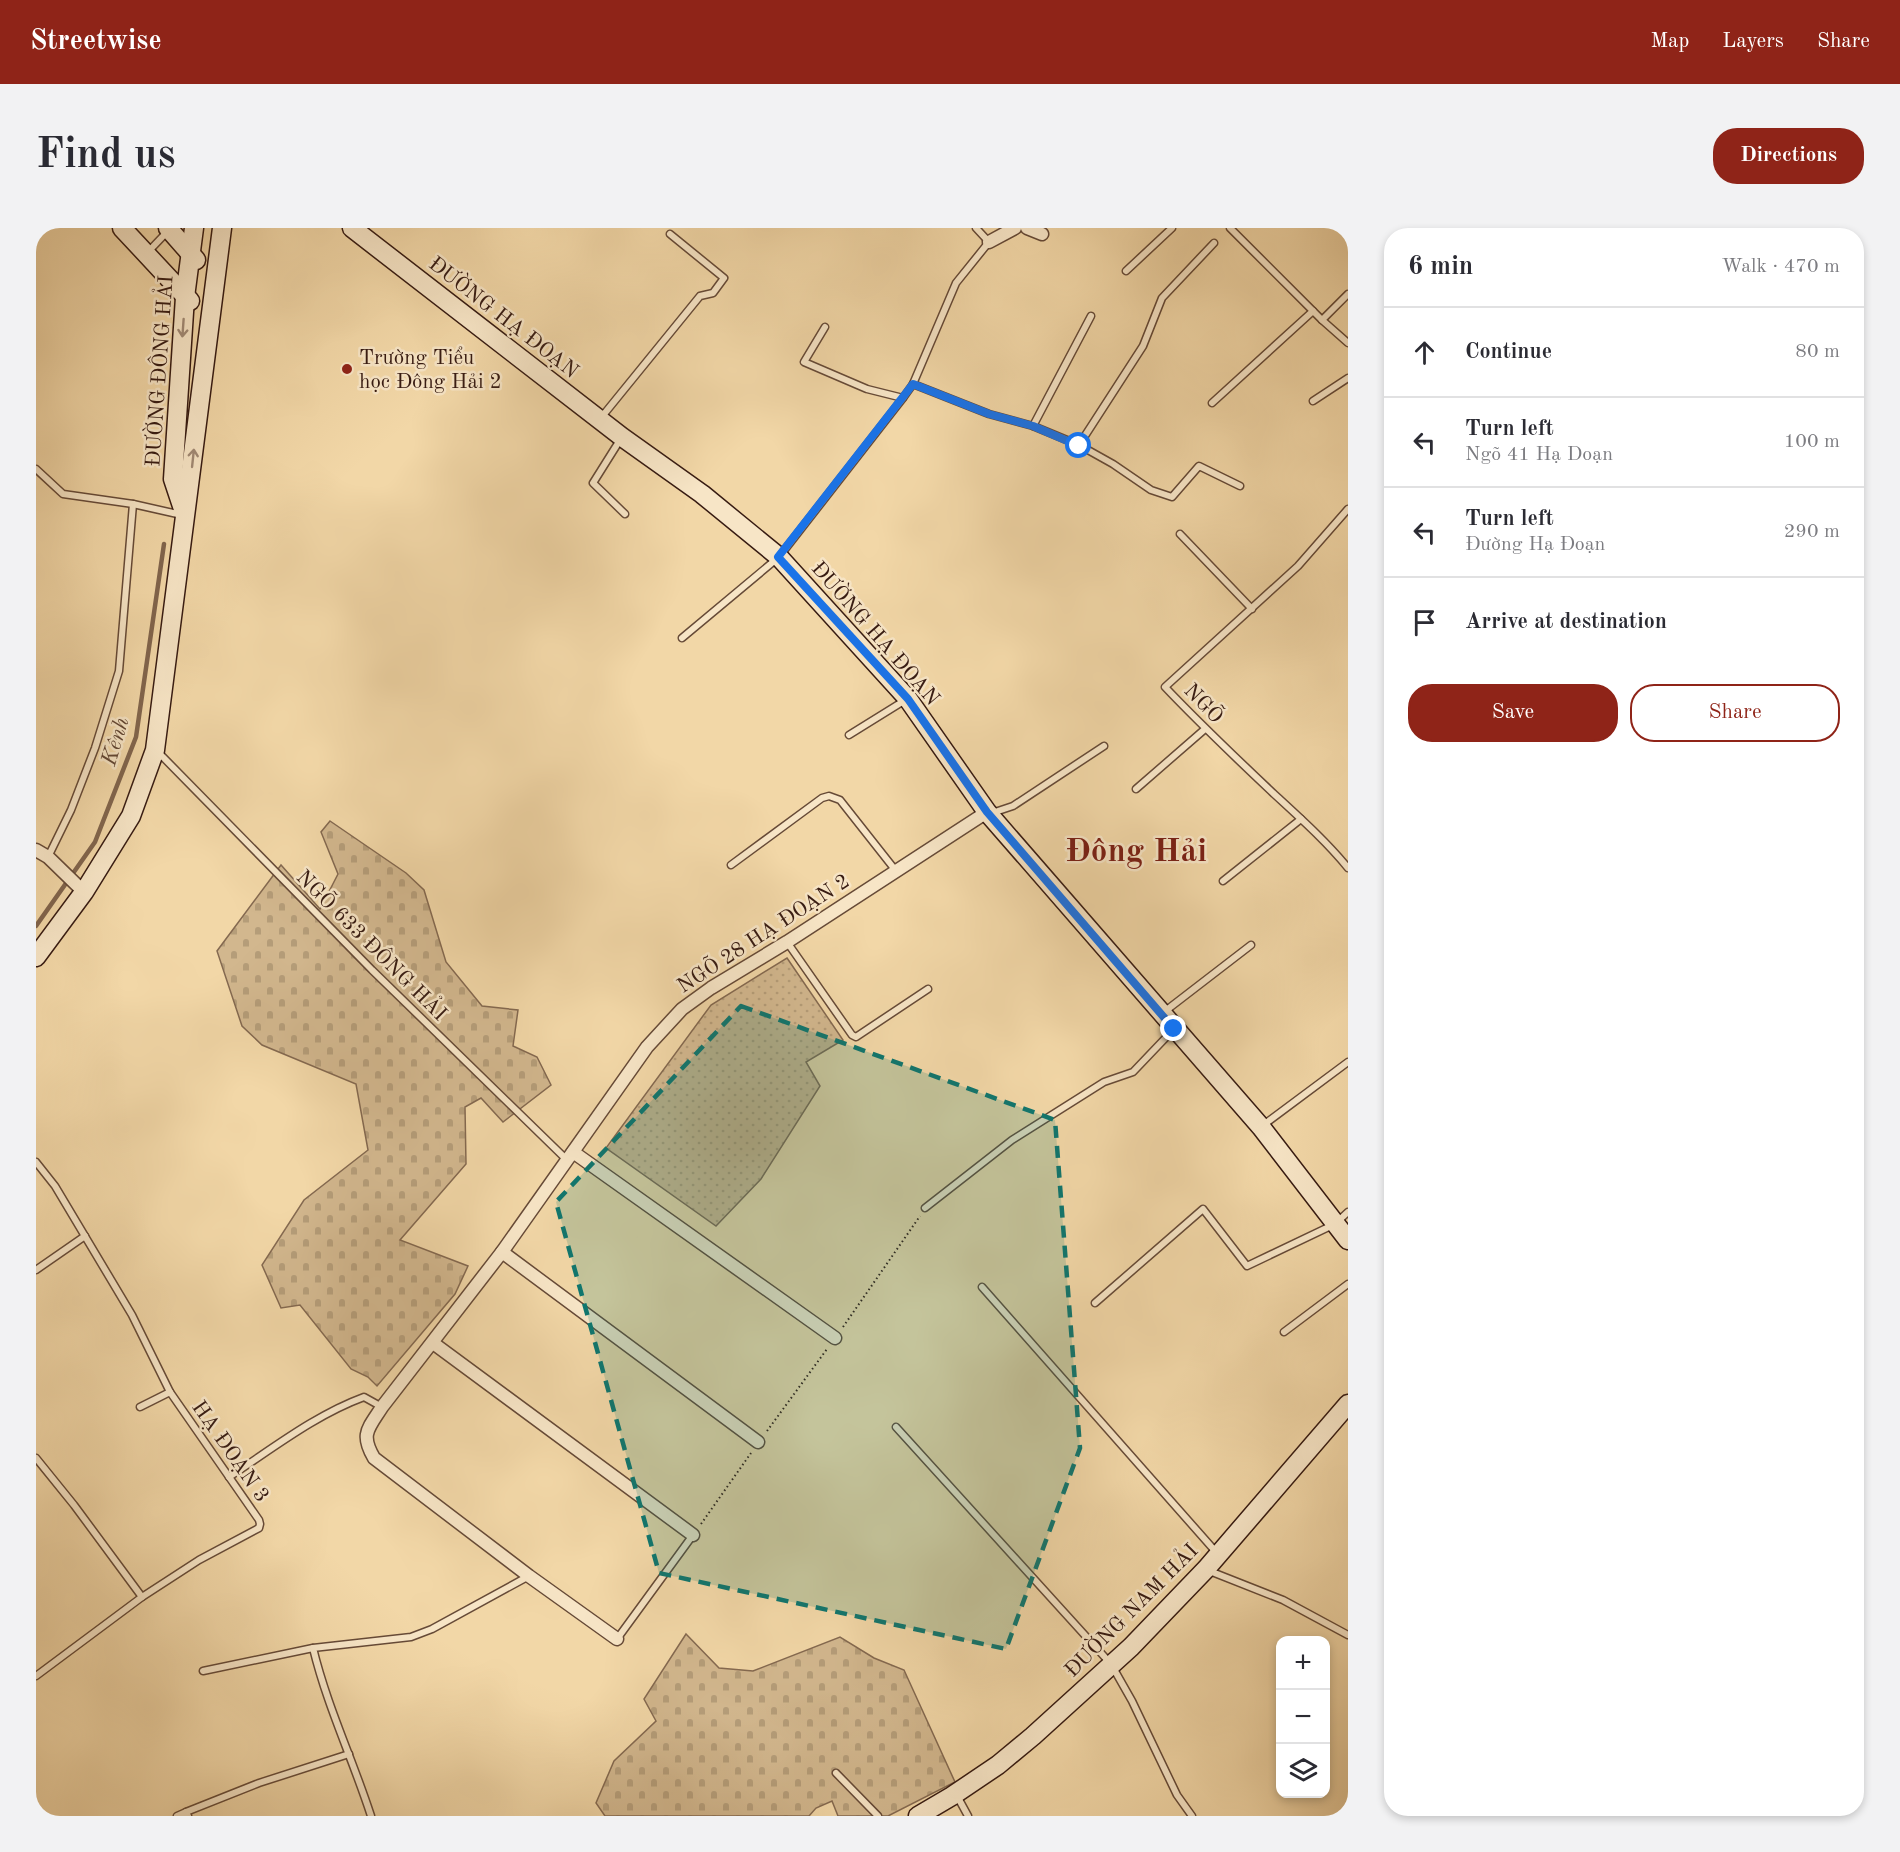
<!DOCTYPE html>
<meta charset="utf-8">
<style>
:root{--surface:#fff;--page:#f2f2f3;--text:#2b2b33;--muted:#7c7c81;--line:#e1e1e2;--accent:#8f2418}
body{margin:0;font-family:"Old Standard TT",serif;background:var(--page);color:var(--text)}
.controls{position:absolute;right:18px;bottom:18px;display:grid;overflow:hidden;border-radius:12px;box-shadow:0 3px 9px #0003}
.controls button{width:54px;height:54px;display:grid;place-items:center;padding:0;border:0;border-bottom:2px solid var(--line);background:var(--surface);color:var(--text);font:30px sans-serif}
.stop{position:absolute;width:18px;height:18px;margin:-14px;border:4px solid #1a73e8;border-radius:50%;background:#fff}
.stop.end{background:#1a73e8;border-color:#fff;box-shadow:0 2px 6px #0008}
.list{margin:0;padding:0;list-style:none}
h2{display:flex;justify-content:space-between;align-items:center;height:78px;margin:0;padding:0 24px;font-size:26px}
h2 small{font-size:20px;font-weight:400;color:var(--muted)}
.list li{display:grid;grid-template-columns:39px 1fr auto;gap:18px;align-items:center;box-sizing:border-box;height:90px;padding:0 24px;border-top:2px solid var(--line)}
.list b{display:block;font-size:22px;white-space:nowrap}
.list p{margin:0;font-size:20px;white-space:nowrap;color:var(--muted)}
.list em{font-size:20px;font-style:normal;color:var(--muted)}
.actions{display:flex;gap:12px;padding:18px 24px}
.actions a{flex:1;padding:14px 0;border:2px solid var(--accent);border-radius:24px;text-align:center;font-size:21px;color:var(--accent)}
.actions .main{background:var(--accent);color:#fff}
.icon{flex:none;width:33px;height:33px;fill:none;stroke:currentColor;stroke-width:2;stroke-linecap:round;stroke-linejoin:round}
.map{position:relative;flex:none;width:1312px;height:1588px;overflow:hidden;border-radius:24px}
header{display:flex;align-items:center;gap:36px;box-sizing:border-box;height:84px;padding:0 30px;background:var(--accent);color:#fff}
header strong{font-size:28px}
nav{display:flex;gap:33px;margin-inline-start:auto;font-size:21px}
.intro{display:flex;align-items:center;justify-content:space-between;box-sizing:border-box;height:144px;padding:0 36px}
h1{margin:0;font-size:42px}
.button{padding:15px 27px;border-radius:24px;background:var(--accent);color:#fff;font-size:21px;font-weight:700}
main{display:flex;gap:36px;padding:0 36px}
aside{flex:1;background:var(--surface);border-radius:24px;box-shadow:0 3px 9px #0003}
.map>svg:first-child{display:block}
</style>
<header>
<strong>Streetwise</strong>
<nav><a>Map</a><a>Layers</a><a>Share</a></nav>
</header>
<div class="intro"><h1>Find us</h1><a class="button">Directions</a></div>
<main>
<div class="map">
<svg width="1312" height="1588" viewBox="0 0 1312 1588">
<defs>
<pattern id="grass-dots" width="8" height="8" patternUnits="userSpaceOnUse" patternTransform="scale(1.5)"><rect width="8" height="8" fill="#d2b78e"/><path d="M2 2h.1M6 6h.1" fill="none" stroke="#b59d79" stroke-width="1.8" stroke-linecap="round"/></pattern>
<pattern id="cemetery-stones" width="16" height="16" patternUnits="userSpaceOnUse" patternTransform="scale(1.5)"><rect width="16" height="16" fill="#d2b78e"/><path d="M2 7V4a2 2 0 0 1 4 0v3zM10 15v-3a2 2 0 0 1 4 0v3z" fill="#b59d79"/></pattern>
</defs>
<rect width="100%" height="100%" fill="#f2d7a7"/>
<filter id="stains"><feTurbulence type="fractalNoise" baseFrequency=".00333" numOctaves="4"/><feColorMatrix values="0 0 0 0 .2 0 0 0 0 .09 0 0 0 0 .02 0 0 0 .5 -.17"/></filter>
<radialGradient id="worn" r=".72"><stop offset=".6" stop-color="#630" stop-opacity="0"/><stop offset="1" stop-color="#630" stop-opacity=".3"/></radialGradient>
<polygon fill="url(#grass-dots)" stroke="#846950" stroke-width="1.5" points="751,730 807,812 770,834 784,858 725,951 680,998 570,920 675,777"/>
<g fill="url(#cemetery-stones)" stroke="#846950" stroke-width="1.5">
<polygon points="294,593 370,645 388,662 410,734 446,778 482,782 477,818 501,829 515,857 467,894 445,870 429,879 430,936 364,1012 432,1038 419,1066 341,1158 332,1149 315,1141 264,1077 245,1080 226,1037 268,972 332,922 320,856 226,817 206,798 181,723 245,637 284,681 302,646 285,604"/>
<polygon points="650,1406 683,1440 717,1443 804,1409 838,1430 868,1442 919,1554 852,1588 802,1588 796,1573 780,1580 773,1588 569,1588 560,1575 578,1533 620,1493 608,1471"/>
</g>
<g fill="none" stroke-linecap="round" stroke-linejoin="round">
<polyline stroke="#81654d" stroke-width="4.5" points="0,698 59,614 100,509 128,316"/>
<defs>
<g id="lane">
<polyline points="1194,0 1286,92 1312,115"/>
<polyline points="111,25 131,4"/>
<polyline points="1090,43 1136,0"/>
<polyline points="1286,92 1312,66"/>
<polyline points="789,99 768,134 831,161 867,170"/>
<polyline points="877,156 953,186 997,198 1043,217 1077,236 1115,262 1136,269 1163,238 1204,258"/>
<polyline points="1277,173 1312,150"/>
<polyline points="1176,175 1277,83"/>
<polyline points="564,191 664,68 677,65 688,50 634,6"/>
<polyline points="997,198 1055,88"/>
<polyline points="584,212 557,255 589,286"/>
<polyline points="1043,217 1107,118 1126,70 1178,15"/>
<polyline points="0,241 27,266 97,276 146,287"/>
<path d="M1312,281L1262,338L1129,459C1164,496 1200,530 1237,565C1263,589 1290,613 1312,640"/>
<polyline points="1144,306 1216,381"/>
<polyline points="646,410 743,329 867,170 877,156 920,55 953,14 940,0"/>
<polyline points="813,507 871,471"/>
<polyline points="122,524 336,742 531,932"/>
<polyline points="1100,561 1169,501"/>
<polyline points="956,585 977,578 1068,518"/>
<polyline points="12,629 35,582 59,520 83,443 97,276"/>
<polyline points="695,637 786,570 793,568 804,572 860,643"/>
<polyline points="1187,653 1265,591"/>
<polyline points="751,714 816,807 820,809 892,761"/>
<polyline points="1128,784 1215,717"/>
<polyline points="1226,898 1312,834"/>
<polyline points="0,934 19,958 96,1087 134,1164 223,1292 224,1296 223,1300 163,1332 106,1369 0,1448"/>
<polyline points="889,980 976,912 1068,854 1097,844 1138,801"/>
<polyline points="0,1042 49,1008"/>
<polyline points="946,1059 1180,1324"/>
<polyline points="1059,1075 1167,981 1211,1038 1299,996 1312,984"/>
<polyline points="1248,1104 1312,1056"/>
<polyline points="104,1179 134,1164"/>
<polyline points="860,1199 1075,1436 1096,1473 1141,1567 1156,1588"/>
<polyline points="0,1230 38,1277 106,1369"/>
<path d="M193,1249C236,1221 279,1187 328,1169L346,1179"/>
<polyline points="1171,1342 1247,1372 1312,1407"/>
<polyline points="581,1411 657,1307"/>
<polyline points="167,1443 277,1420"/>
<polyline points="800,1545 842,1588"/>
<polyline points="920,1566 932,1588"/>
<polyline points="150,1584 223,1555 313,1526"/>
<polyline points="141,1588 150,1584 152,1588"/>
<path d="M335,1588C317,1532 291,1478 277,1420L375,1409L396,1401L493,1348"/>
</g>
<g id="street">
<polyline points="991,0 1006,6"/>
<polyline points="953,14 979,0"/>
<polyline points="0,622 12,629 48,664"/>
<polyline points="537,924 799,1110"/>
<polyline points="466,1024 722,1214"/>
<polyline points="397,1115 657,1307"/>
<path d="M581,1411L493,1348L338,1230C324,1206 332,1201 346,1179L466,1024L611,819L646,781L675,760L751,714L951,584"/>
</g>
<g id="secondary">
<polyline points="86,0 154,73"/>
<polyline points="132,0 160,32"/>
<polyline points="316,0 586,209 666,266 743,329 872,471 951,584 1225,899 1312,1012"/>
<polyline points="148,284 137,251 149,69 158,0"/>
<polyline points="0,729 48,664 95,588 119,522 186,0"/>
<polyline points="882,1588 916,1568 962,1537 997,1508 1095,1419 1170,1341 1312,1176"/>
</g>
</defs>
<use href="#lane" stroke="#664a37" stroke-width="9"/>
<use href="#street" stroke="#664a37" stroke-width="15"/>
<use href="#secondary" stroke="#371b12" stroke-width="21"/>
<g stroke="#371b12" stroke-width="2" stroke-dasharray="1.5 3" stroke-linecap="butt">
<polyline points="807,1099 884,988"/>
<polyline points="731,1203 791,1121"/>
<polyline points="665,1296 715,1225"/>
</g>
<use href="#lane" stroke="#f7e5c6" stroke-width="6"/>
<use href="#street" stroke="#f7e5c6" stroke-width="12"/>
<use href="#secondary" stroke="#f7e5c6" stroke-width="18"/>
</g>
<defs><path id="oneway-shaft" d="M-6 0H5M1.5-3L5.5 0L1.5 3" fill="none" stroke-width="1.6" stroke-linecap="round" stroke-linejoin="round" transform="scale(1.5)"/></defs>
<g stroke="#a18a75">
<use href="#oneway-shaft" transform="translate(147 100) rotate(94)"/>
<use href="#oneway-shaft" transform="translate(157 230) rotate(-84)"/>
</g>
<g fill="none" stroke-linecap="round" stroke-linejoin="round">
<polyline stroke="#1a73e8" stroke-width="8" points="1043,218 997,198 953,186 877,156 742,329 872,471 951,584 1138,801"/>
</g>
<path fill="#0f766e" fill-opacity="0.2" stroke="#0f766e" stroke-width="4.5" stroke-dasharray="12 8" stroke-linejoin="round" d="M705,778L1019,892L1044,1220L970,1421L623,1345L520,974Z"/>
<circle fill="#8f2418" stroke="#f7e5c6" stroke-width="2" cx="311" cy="141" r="6"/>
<g text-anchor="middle" stroke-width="5" stroke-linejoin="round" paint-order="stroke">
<g font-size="21" fill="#371b12" stroke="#f7e5c6">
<text transform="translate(468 89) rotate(38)" y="7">ĐƯỜNG HẠ ĐOẠN</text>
<text transform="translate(123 143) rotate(-86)" y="7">ĐƯỜNG ĐÔNG HẢI</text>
<text transform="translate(840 405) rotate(49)" y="7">ĐƯỜNG HẠ ĐOẠN</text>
<text transform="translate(1168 475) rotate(46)" y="7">NGÕ</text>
<text transform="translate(727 705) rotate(-33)" y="7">NGÕ 28 HẠ ĐOẠN 2</text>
<text transform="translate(336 717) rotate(45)" y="7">NGÕ 633 ĐÔNG HẢI</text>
<text transform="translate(195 1223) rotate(55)" y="7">HẠ ĐOẠN 3</text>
<text transform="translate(1095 1382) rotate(-45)" y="7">ĐƯỜNG NAM HẢI</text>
</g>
<g font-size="21" fill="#371b12" stroke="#f7e5c6" text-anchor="start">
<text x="323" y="136">Trường Tiểu<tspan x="323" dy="24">học Đông Hải 2</tspan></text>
</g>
<g font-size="22" font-style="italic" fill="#624634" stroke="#f7e5c6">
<text transform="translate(78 513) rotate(-73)" y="8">Kênh</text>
</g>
<g font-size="33" font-weight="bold" fill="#7a1f14" stroke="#f7e5c6">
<text x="1100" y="633">Đông Hải</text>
</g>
</g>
<rect width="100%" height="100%" filter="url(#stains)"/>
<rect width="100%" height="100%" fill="url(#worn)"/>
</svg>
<div class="controls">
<button>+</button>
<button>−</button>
<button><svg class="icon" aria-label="layers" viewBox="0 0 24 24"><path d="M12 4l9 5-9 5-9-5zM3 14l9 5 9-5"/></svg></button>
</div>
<div class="stop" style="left:1043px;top:218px"></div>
<div class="stop end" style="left:1138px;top:801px"></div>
</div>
<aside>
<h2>6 min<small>Walk · 470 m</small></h2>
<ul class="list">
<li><svg class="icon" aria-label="ahead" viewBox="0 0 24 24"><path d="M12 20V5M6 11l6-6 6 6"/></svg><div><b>Continue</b></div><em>80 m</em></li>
<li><svg class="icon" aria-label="left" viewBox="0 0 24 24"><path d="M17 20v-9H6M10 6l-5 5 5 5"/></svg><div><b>Turn left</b><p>Ngõ 41 Hạ Doạn</p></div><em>100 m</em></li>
<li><svg class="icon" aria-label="left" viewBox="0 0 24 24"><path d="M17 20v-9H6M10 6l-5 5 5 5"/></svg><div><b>Turn left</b><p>Đường Hạ Đoạn</p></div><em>290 m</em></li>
<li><svg class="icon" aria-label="arrive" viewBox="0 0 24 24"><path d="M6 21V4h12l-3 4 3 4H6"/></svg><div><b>Arrive at destination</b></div></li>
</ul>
<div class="actions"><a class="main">Save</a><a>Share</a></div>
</aside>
</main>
